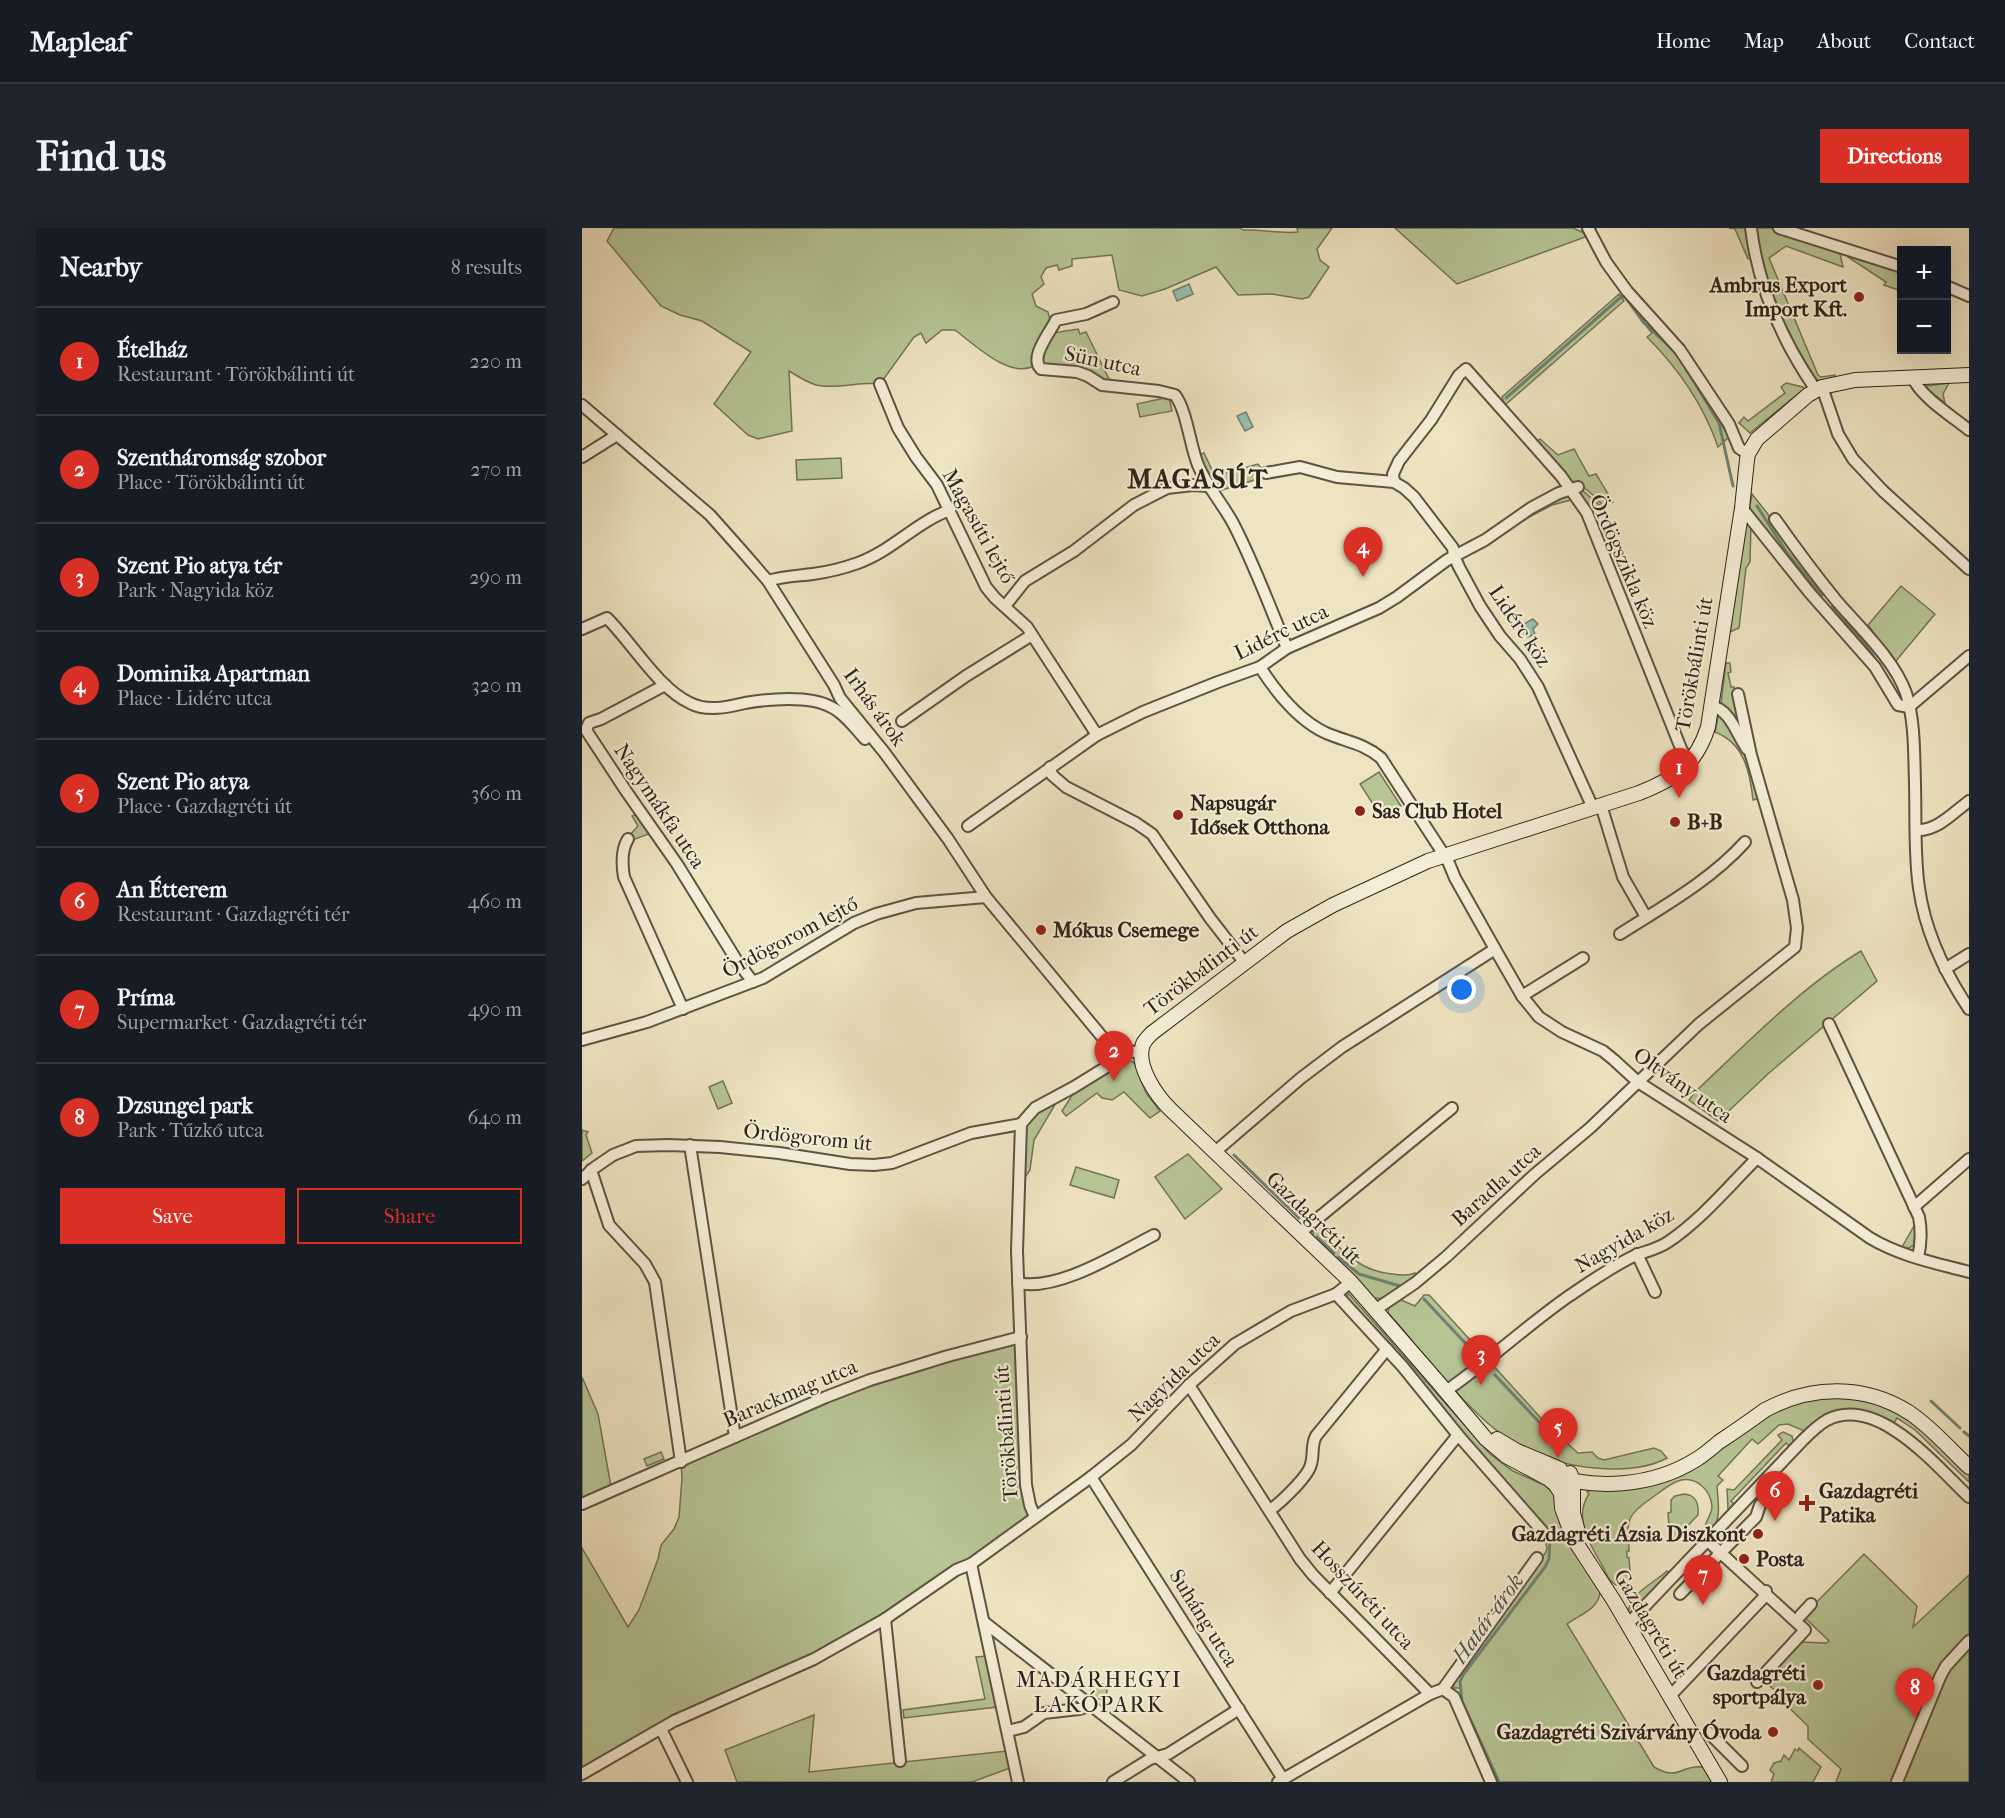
<!DOCTYPE html>
<meta charset="utf-8">
<style>
:root{--surface:#171b24;--page:#20242c;--text:#f1f3f6;--muted:#9ea1a6;--line:#363941;--accent:#d93025}
body{margin:0;font-family:"IM FELL French Canon",serif;background:var(--page);color:var(--text)}
.controls{position:absolute;right:18px;top:18px;display:grid;overflow:hidden;border-radius:0px;box-shadow:0 6px 24px #0002}
.controls button{width:54px;height:54px;display:grid;place-items:center;padding:0;border:0;border-bottom:2px solid var(--line);background:var(--surface);color:var(--text);font:30px sans-serif}
.you{position:absolute;left:880px;top:762px;width:21px;height:21px;margin:-15px;border:4px solid #fff;border-radius:50%;background:#1a73e8;box-shadow:0 0 0 9px #1a73e833}
.badge{display:grid;place-items:center;width:39px;height:39px;border-radius:50%;background:var(--accent);color:#fff;font-size:20px;font-weight:700}
.pin{position:absolute;translate:-50% -50px;filter:drop-shadow(0 2px 3px #0008)}
.pin::after{content:'';position:absolute;top:32px;width:21px;height:18px;background:inherit;clip-path:polygon(0 0,100% 0,50% 100%)}
.list{margin:0;padding:0;list-style:none}
h2{display:flex;justify-content:space-between;align-items:center;height:78px;margin:0;padding:0 24px;font-size:26px}
h2 small{font-size:20px;font-weight:400;color:var(--muted)}
.list li{display:grid;grid-template-columns:39px 1fr auto;gap:18px;align-items:center;box-sizing:border-box;height:108px;padding:0 24px;border-top:2px solid var(--line)}
.list b{display:block;font-size:22px;white-space:nowrap}
.list p{margin:0;font-size:20px;white-space:nowrap;color:var(--muted)}
.list em{font-size:20px;font-style:normal;color:var(--muted)}
.actions{display:flex;gap:12px;padding:18px 24px}
.actions a{flex:1;padding:14px 0;border:2px solid var(--accent);border-radius:0px;text-align:center;font-size:21px;color:var(--accent)}
.actions .main{background:var(--accent);color:#fff}
.map{position:relative;flex:none;width:1387px;height:1554px;overflow:hidden;border-radius:0px}
header{display:flex;align-items:center;gap:36px;box-sizing:border-box;height:84px;padding:0 30px;background:var(--surface);border-bottom:2px solid var(--line)}
header strong{font-size:28px}
nav{display:flex;gap:33px;margin-inline-start:auto;font-size:21px}
.intro{display:flex;align-items:center;justify-content:space-between;box-sizing:border-box;height:144px;padding:0 36px}
h1{margin:0;font-size:42px}
.button{padding:15px 27px;border-radius:0px;background:var(--accent);color:#fff;font-size:21px;font-weight:700}
main{display:flex;gap:36px;padding:0 36px}
aside{flex:1;background:var(--surface);border-radius:0px;box-shadow:0 6px 24px #0002}
.map>svg:first-child{display:block}
</style>
<header>
<strong>Mapleaf</strong>
<nav><a>Home</a><a>Map</a><a>About</a><a>Contact</a></nav>
</header>
<div class="intro"><h1>Find us</h1><a class="button">Directions</a></div>
<main>
<aside>
<h2>Nearby<small>8 results</small></h2>
<ul class="list">
<li><span class="badge">1</span><div><b>Ételház</b><p>Restaurant · Törökbálinti út</p></div><em>220 m</em></li>
<li><span class="badge">2</span><div><b>Szentháromság szobor</b><p>Place · Törökbálinti út</p></div><em>270 m</em></li>
<li><span class="badge">3</span><div><b>Szent Pio atya tér</b><p>Park · Nagyida köz</p></div><em>290 m</em></li>
<li><span class="badge">4</span><div><b>Dominika Apartman</b><p>Place · Lidérc utca</p></div><em>320 m</em></li>
<li><span class="badge">5</span><div><b>Szent Pio atya</b><p>Place · Gazdagréti út</p></div><em>360 m</em></li>
<li><span class="badge">6</span><div><b>An Étterem</b><p>Restaurant · Gazdagréti tér</p></div><em>460 m</em></li>
<li><span class="badge">7</span><div><b>Príma</b><p>Supermarket · Gazdagréti tér</p></div><em>490 m</em></li>
<li><span class="badge">8</span><div><b>Dzsungel park</b><p>Park · Tűzkő utca</p></div><em>640 m</em></li>
</ul>
<div class="actions"><a class="main">Save</a><a>Share</a></div>
</aside>
<div class="map">
<svg width="1387" height="1554" viewBox="0 0 1387 1554">
<rect width="100%" height="100%" fill="#efe4c2"/>
<filter id="stains"><feTurbulence type="fractalNoise" baseFrequency=".00333" numOctaves="4"/><feColorMatrix values="0 0 0 0 .2 0 0 0 0 .09 0 0 0 0 .02 0 0 0 .5 -.17"/></filter>
<radialGradient id="worn" r=".72"><stop offset=".6" stop-color="#630" stop-opacity="0"/><stop offset="1" stop-color="#630" stop-opacity=".3"/></radialGradient>
<g fill="#b7c595" stroke="#727457" stroke-width="1.5">
<path d="M32,0H658L661,2C680,1 697,6 716,4L715,0H750L735,21L738,32L747,39L727,69L720,71L690,66L656,67L634,39L583,61L560,68L537,62L530,27L490,31V38L477,42L475,37L464,40L459,49L462,56L450,66L454,78L466,84L471,105L496,101L498,106L504,104L527,151L520,157L506,148L452,138C427,151 392,116 373,102H360L344,115L339,105L332,109L298,156C277,153 255,162 234,157C225,154 215,148 207,143L210,203L176,211L166,207L132,176L169,124L120,93L98,87L79,78L25,13Z"/>
<polygon points="813,0 991,0 1000,4 1004,4 1003,0 1014,0 1014,5 875,56"/>
<polygon points="1147,0 1168,0 1172,30 1166,31 1153,1"/>
<polygon points="1171,0 1191,0 1257,21 1261,39 1204,18 1187,30 1236,147 1239,149 1253,147 1253,150 1237,154 1218,132 1184,58"/>
<polygon points="1262,21 1319,43 1318,51 1319,52 1319,63 1302,57 1304,54 1266,29"/>
<polygon points="1037,66 1042,73 923,177 920,169"/>
<path d="M1068,96L1095,124L1147,209L1136,219C1122,178 1096,140 1065,109L1070,105L1065,99Z"/>
<polygon points="1204,155 1221,159 1222,161 1168,205 1157,195 1162,189 1166,193 1203,165 1199,159"/>
<polygon points="1367,155 1361,166 1363,175 1346,162 1344,158"/>
<polygon points="587,169 590,183 558,189 555,176"/>
<path d="M958,211L976,227L992,221L1007,248L1014,246L1031,274L1021,277C1010,268 1005,256 989,259L953,215Z"/>
<polygon points="622,225 633,248 676,236 686,248 633,264 614,228"/>
<polygon points="259,230 260,250 215,252 214,232"/>
<path d="M996,260C1006,265 1010,273 1020,278L1008,283L992,262Z"/>
<polygon points="988,264 993,271 970,277 938,294 937,292"/>
<polygon points="1170,266 1185,285 1211,327 1242,365 1238,370 1167,283"/>
<polygon points="1167,292 1169,294 1168,334 1164,340 1157,400 1148,404 1164,296"/>
<polygon points="1319,358 1353,386 1313,434 1286,397"/>
<polygon points="1144,435 1148,435 1149,444 1146,445 1149,459 1152,459 1154,476 1162,512 1139,475"/>
<path d="M1137,484C1151,505 1182,545 1175,571L1171,572C1168,544 1162,515 1133,504Z"/>
<polygon points="797,544 819,578 800,590 778,556"/>
<polygon points="57,585 72,604 48,613 45,610 56,598 50,588"/>
<path d="M1279,723L1295,753L1187,845L1136,893L1107,872L1112,865C1163,817 1219,759 1279,723Z"/>
<polygon points="543,832 548,832 553,836 564,865 578,883 568,890 542,864 530,872 520,870 515,865 484,888 480,883 493,863"/>
<polygon points="141,853 150,875 136,881 127,859"/>
<polygon points="471,874 474,875 452,912 448,942 442,951 443,897 449,888"/>
<polygon points="0,902 6,904 4,907 10,925 0,933"/>
<polygon points="606,926 640,961 603,991 573,949"/>
<polygon points="494,939 537,952 532,970 488,957"/>
<path d="M738,993L741,997L742,1005C764,1025 778,1043 810,1046C818,1047 825,1048 833,1045L834,1047C820,1057 808,1076 789,1069L731,1010V1000Z"/>
<polygon points="1332,998 1336,1005 1334,1016 1325,1021 1320,1019"/>
<path d="M767,1066L908,1226L931,1243L962,1257L974,1267L1018,1364C1017,1381 997,1387 985,1396L1072,1539C1098,1554 1098,1536 1121,1539L1130,1554H914L880,1473L878,1460H872V1455L964,1324L965,1320L962,1309L763,1069Z"/>
<path d="M842,1067H847L850,1070L967,1199L996,1225L1010,1224L1016,1230L1022,1232L1072,1220L1079,1223L1085,1230C1065,1241 1036,1242 1013,1240C924,1232 890,1181 836,1120C826,1108 817,1096 806,1085L807,1078L817,1071L833,1078Z"/>
<polygon points="439,1109 444,1257 453,1289 303,1391 92,1493 0,1546 0,1320 46,1399 57,1382 76,1331 79,1317 92,1301 97,1289 100,1250 99,1234 244,1169"/>
<polygon points="0,1149 16,1186 30,1264 25,1269 0,1281"/>
<path d="M1256,1168L1301,1177L1338,1199L1387,1245V1254L1333,1202L1315,1190L1312,1195C1291,1185 1264,1174 1242,1189C1235,1193 1230,1199 1222,1203L1206,1196L1197,1197L1176,1216L1170,1211L1136,1248L1141,1252L1135,1258C1136,1275 1140,1290 1129,1304L1123,1298C1124,1293 1130,1286 1130,1278C1129,1270 1126,1263 1120,1258C1101,1241 1083,1261 1067,1272C1061,1276 1052,1282 1048,1291C1044,1300 1047,1313 1047,1323H1045V1329L1047,1330C1047,1336 1049,1343 1048,1349C1046,1358 1035,1360 1029,1353C1025,1349 1023,1342 1020,1337C1008,1317 991,1289 1007,1266L1005,1264L1009,1262L1057,1256L1176,1192L1217,1173Z"/>
<polygon points="1201,1204 1210,1208 1211,1213 1209,1220 1204,1215 1149,1273 1154,1278 1148,1282 1146,1281 1145,1261 1152,1262 1200,1212 1196,1207"/>
<polygon points="79,1224 82,1231 65,1238 62,1231"/>
<path d="M1102,1266C1114,1267 1117,1275 1116,1287L1091,1313L1088,1311L1086,1285L1089,1284V1272L1093,1268Z"/>
<polygon points="1282,1326 1335,1378 1331,1399 1387,1347 1387,1554 1254,1554 1259,1541 1226,1511 1226,1498 1203,1476 1205,1473 1181,1452 1218,1414 1244,1415 1247,1413 1221,1388"/>
<path d="M1085,1343L1089,1346L1049,1386H1046C1046,1366 1072,1355 1085,1343Z"/>
<polygon points="405,1428 415,1479 322,1490 321,1482 403,1471 394,1429"/>
<circle cx="517" cy="1463" r="8"/>
<polygon points="232,1487 227,1544 425,1523 428,1540 390,1554 155,1554 143,1522"/>
<polygon points="1217,1520 1239,1539 1231,1554 1189,1554 1192,1546 1188,1542 1192,1535 1199,1533 1202,1527 1207,1532 1213,1521 1216,1523"/>
</g>
<g fill="#9abfaf" stroke="#6e8173" stroke-width="1.5">
<polygon points="607,56 611,66 595,73 591,63"/>
<polygon points="664,184 671,199 663,203 655,188"/>
<polygon points="951,391 956,396 951,401 953,406 946,409 943,408 938,398"/>
</g>
<g fill="none" stroke-linecap="round" stroke-linejoin="round">
<g stroke="#6e8173" stroke-width="3">
<polyline points="1094,124 1137,195 1151,258"/>
<polyline points="924,170 1040,68 1044,70 1062,95 1089,120"/>
<polyline points="1175,278 1205,325 1240,367"/>
<polyline points="1250,379 1284,417 1298,438"/>
<polyline points="652,927 717,990"/>
<polyline points="735,1009 752,1025"/>
<polyline points="756,1029 777,1046 818,1058"/>
<polyline points="842,1071 898,1131"/>
<polyline points="913,1147 969,1207 971,1219"/>
<polyline points="1349,1173 1378,1200"/>
<polyline points="1382,1204 1387,1208"/>
<polyline points="917,1554 880,1473 878,1454 881,1447 963,1339 967,1331 968,1311"/>
</g>
<defs>
<g id="street">
<polyline points="1006,0 1024,34 1045,63 1098,122 1147,196 1157,220 1166,226"/>
<path d="M1169,0C1176,58 1201,114 1234,162"/>
<polyline points="1197,0 1320,39"/>
<polyline points="1364,58 1387,68"/>
<path d="M531,74L504,86L474,92C468,105 447,129 459,141L495,144L506,148L520,157L577,163L593,167C605,183 608,218 616,237C625,259 641,276 652,297C672,336 688,379 705,420"/>
<path d="M1331,150C1338,168 1371,189 1387,202"/>
<polyline points="298,156 316,200 334,229 355,257 404,359 413,370 445,399 515,507"/>
<polyline points="1240,159 1256,206 1271,231 1301,263 1387,341"/>
<polyline points="0,177 128,287 160,323 186,353 252,457 258,470 302,524 366,611 404,669 526,816 535,821 559,825"/>
<polyline points="0,229 35,207"/>
<polyline points="684,245 718,239 755,249 812,254 822,260 832,269 871,320 872,328 877,339 898,378 918,408 938,431 956,459 1011,580"/>
<polyline points="812,254 811,246 817,233 849,192 877,147 884,141 979,248 1005,285 1100,523 1109,533"/>
<polyline points="1160,280 1227,364 1293,439 1316,477 1327,479"/>
<path d="M1193,291C1212,318 1232,345 1253,371C1276,398 1312,431 1324,465C1333,493 1332,526 1333,556C1334,590 1332,626 1337,660C1343,703 1363,745 1387,781"/>
<path d="M186,353C201,348 216,348 231,346C246,344 262,340 276,335C310,323 334,294 368,282"/>
<polyline points="423,378 443,353 492,323 552,277 585,260 611,257 625,258"/>
<path d="M0,401L25,390C51,416 76,460 108,475C125,484 146,479 163,475C186,471 228,467 249,479C262,485 273,500 283,511"/>
<path d="M678,439C694,464 716,492 744,505C765,514 781,515 799,530L866,633L873,650L913,721L940,768L957,789L980,804L1021,823L1032,832L1056,854L1175,930L1288,1010C1318,1028 1353,1035 1387,1044"/>
<polyline points="83,457 19,491 7,495 4,502 44,563 95,636 155,733 171,754"/>
<path d="M1129,478C1148,481 1155,507 1165,521"/>
<polyline points="1327,479 1387,428"/>
<polyline points="320,493 384,448 450,407"/>
<polyline points="468,539 470,547 484,559 554,595 570,606 628,690 662,734"/>
<polyline points="1019,577 1041,649 1064,689"/>
<polyline points="386,598 515,507 561,484 636,454 678,439 705,420 797,380 815,369 865,332 903,312 949,280 977,265 996,259"/>
<path d="M1335,602C1355,603 1371,585 1387,573"/>
<path d="M46,611C39,622 40,637 42,649L101,781"/>
<path d="M1038,706C1082,678 1129,652 1163,614"/>
<polyline points="1363,741 1387,726"/>
<polyline points="940,768 1001,730"/>
<path d="M1247,796L1337,989C1340,1004 1339,1016 1336,1030"/>
<polyline points="0,812 65,794 181,750 272,695 294,686 334,675 404,669"/>
<polyline points="108,917 153,1209"/>
<polyline points="633,924 719,850 760,819 913,721"/>
<polyline points="9,942 27,997 63,1036 73,1054 99,1234"/>
<polyline points="0,951 12,940 31,927 54,918 86,917 138,919 197,925 268,936 292,937 310,935 389,905 439,896"/>
<polyline points="1332,979 1387,931"/>
<polyline points="718,1005 870,880"/>
<polyline points="1055,1026 1073,1064"/>
<path d="M436,1055C475,1064 537,1025 572,1007"/>
<polyline points="754,1066 821,1139 876,1207 961,1304"/>
<polyline points="793,1082 833,1055 864,1029 953,946 1008,900 1117,796 1213,719 1215,700 1211,672 1169,527 1156,466"/>
<polyline points="607,1157 718,1331 731,1347 848,1466 861,1461"/>
<path d="M864,1163C906,1134 944,1098 987,1068C1008,1054 1029,1039 1052,1028C1064,1023 1076,1021 1086,1014C1120,991 1147,958 1175,930"/>
<polyline points="509,1249 701,1551"/>
<polyline points="0,1276 244,1169 288,1152 366,1128 439,1109"/>
<path d="M688,1282C698,1275 727,1248 729,1236C732,1226 729,1217 734,1208L805,1121"/>
<polyline points="453,1289 448,1277 444,1257 435,1023 439,896 453,880 492,859 526,838 535,821"/>
<polyline points="1129,1316 1223,1402 1175,1454"/>
<polyline points="389,1336 436,1554"/>
<polyline points="748,1365 876,1207"/>
<polyline points="1098,1366 1174,1289 1178,1277"/>
<polyline points="1218,1388 1229,1376"/>
<polyline points="303,1391 318,1533"/>
<polyline points="402,1394 607,1554"/>
<path d="M1045,1397L1221,1212C1228,1205 1236,1197 1245,1192C1296,1166 1355,1239 1387,1269"/>
<polyline points="861,1461 955,1330"/>
<polyline points="861,1461 872,1469 909,1554"/>
<polyline points="1088,1468 1184,1367 1184,1363"/>
<polyline points="79,1501 105,1554"/>
<polyline points="426,1503 442,1499 462,1485 497,1481 511,1477"/>
<polyline points="1126,1504 1160,1538"/>
<polyline points="0,1546 92,1493 232,1431 303,1391 374,1342 389,1336 509,1249 549,1217 607,1157 653,1116 709,1083 754,1066 769,1054"/>
<polyline points="531,1554 568,1531 586,1526 657,1481"/>
<polyline points="696,1554 848,1466"/>
<polyline points="1315,1554 1358,1449 1364,1438 1387,1413"/>
</g>
<g id="secondary">
<polyline points="915,1211 935,1223 978,1241"/>
<path d="M963,1245C1012,1263 1071,1259 1115,1231C1123,1226 1130,1220 1137,1214C1152,1204 1168,1193 1183,1182C1229,1157 1283,1156 1328,1185C1350,1200 1368,1221 1387,1239"/>
<polyline points="988,1245 991,1253 991,1285 995,1300"/>
<polyline points="981,1257 979,1265 980,1280 991,1310 1032,1373 1138,1554"/>
<path d="M979,1265L973,1256L967,1251L924,1228L904,1211L856,1154L769,1054L588,881C574,867 553,837 561,816C563,812 567,808 570,805L705,703L751,677L846,633L1057,565C1093,551 1114,537 1126,499L1160,280L1165,232L1166,226L1175,211L1226,167L1240,159L1273,152L1387,147"/>
</g>
</defs>
<use href="#street" stroke="#5e5343" stroke-width="14"/>
<use href="#secondary" stroke="#2d2319" stroke-width="16"/>
<use href="#street" stroke="#f5edd7" stroke-width="10"/>
<use href="#secondary" stroke="#f5edd7" stroke-width="14"/>
</g>
<g fill="#8f2418" stroke="#f5edd7" stroke-width="2">
<circle cx="1277" cy="69" r="6"/>
<circle cx="778" cy="583" r="6"/>
<circle cx="596" cy="587" r="6"/>
<circle cx="1093" cy="594" r="6"/>
<circle cx="459" cy="702" r="6"/>
<path d="M1222 1266h6v6h6v6h-6v6h-6v-6h-6v-6h6z"/>
<circle cx="1176" cy="1306" r="6"/>
<circle cx="1162" cy="1331" r="6"/>
<circle cx="1236" cy="1457" r="6"/>
<circle cx="1191" cy="1504" r="6"/>
</g>
<g text-anchor="middle" stroke-width="4.5" stroke-linejoin="round" paint-order="stroke">
<g font-size="21" font-weight="bold" fill="#2d2319" stroke="#f5edd7" text-anchor="start">
<text x="1265" y="64" text-anchor="end">Ambrus Export<tspan x="1265" dy="24">Import Kft.</tspan></text>
<text x="608" y="582">Napsugár<tspan x="608" dy="24">Idősek Otthona</tspan></text>
<text x="790" y="590">Sas Club Hotel</text>
<text x="1105" y="601">B+B</text>
<text x="471" y="709">Mókus Csemege</text>
<text x="1237" y="1270">Gazdagréti<tspan x="1237" dy="24">Patika</tspan></text>
<text x="1164" y="1313" text-anchor="end">Gazdagréti Ázsia Diszkont</text>
<text x="1174" y="1338">Posta</text>
<text x="1224" y="1452" text-anchor="end">Gazdagréti<tspan x="1224" dy="24">sportpálya</tspan></text>
<text x="1179" y="1511" text-anchor="end">Gazdagréti Szivárvány Óvoda</text>
</g>
<g font-size="21" fill="#2d2319" stroke="#f5edd7">
<text transform="translate(521 133) rotate(12)" y="7">Sün utca</text>
<text transform="translate(397 298) rotate(61)" y="7">Magasúti lejtő</text>
<text transform="translate(1042 333) rotate(67)" y="7">Ördögszikla köz</text>
<text transform="translate(938 398) rotate(56)" y="7">Lidérc köz</text>
<text transform="translate(699 404) rotate(-26)" y="7">Lidérc utca</text>
<text transform="translate(1112 436) rotate(-80)" y="7">Törökbálinti út</text>
<text transform="translate(293 479) rotate(54)" y="7">Irhás árok</text>
<text transform="translate(78 578) rotate(56)" y="7">Nagymákfa utca</text>
<text transform="translate(208 709) rotate(-28)" y="7">Ördögorom lejtő</text>
<text transform="translate(619 742) rotate(-37)" y="7">Törökbálinti út</text>
<text transform="translate(1101 857) rotate(35)" y="7">Oltvány utca</text>
<text transform="translate(226 909) rotate(6)" y="7">Ördögorom út</text>
<text transform="translate(914 957) rotate(-42)" y="7">Baradla utca</text>
<text transform="translate(732 990) rotate(44)" y="7">Gazdagréti út</text>
<text transform="translate(1042 1012) rotate(-30)" y="7">Nagyida köz</text>
<text transform="translate(592 1149) rotate(-44)" y="7">Nagyida utca</text>
<text transform="translate(208 1165) rotate(-23)" y="7">Barackmag utca</text>
<text transform="translate(424 1205) rotate(-94)" y="7">Törökbálinti út</text>
<text transform="translate(781 1367) rotate(47)" y="7">Hosszúréti utca</text>
<text transform="translate(622 1390) rotate(58)" y="7">Suháng utca</text>
<text transform="translate(1069 1396) rotate(59)" y="7">Gazdagréti út</text>
</g>
<g font-size="22" font-style="italic" fill="#4e5246" stroke="#f5edd7">
<text transform="translate(905 1390) rotate(-54)" y="8">Határ-árok</text>
</g>
<g font-size="22" letter-spacing="1.5" fill="#2d2319" stroke="#f5edd7">
<text x="517" y="1459">MADÁRHEGYI<tspan x="517" dy="25">LAKÓPARK</tspan></text>
</g>
<g font-size="27" font-weight="bold" letter-spacing="1.5" fill="#2d2319" stroke="#f5edd7">
<text x="616" y="260">MAGASÚT</text>
</g>
</g>
<rect width="100%" height="100%" filter="url(#stains)"/>
<rect width="100%" height="100%" fill="url(#worn)"/>
</svg>
<div class="controls">
<button>+</button>
<button>−</button>
</div>
<div class="you"></div>
<div class="pin badge" style="left:1097px;top:570px">1</div>
<div class="pin badge" style="left:532px;top:853px">2</div>
<div class="pin badge" style="left:899px;top:1157px">3</div>
<div class="pin badge" style="left:781px;top:349px">4</div>
<div class="pin badge" style="left:976px;top:1230px">5</div>
<div class="pin badge" style="left:1193px;top:1293px">6</div>
<div class="pin badge" style="left:1121px;top:1377px">7</div>
<div class="pin badge" style="left:1333px;top:1490px">8</div>
</div>
</main>
